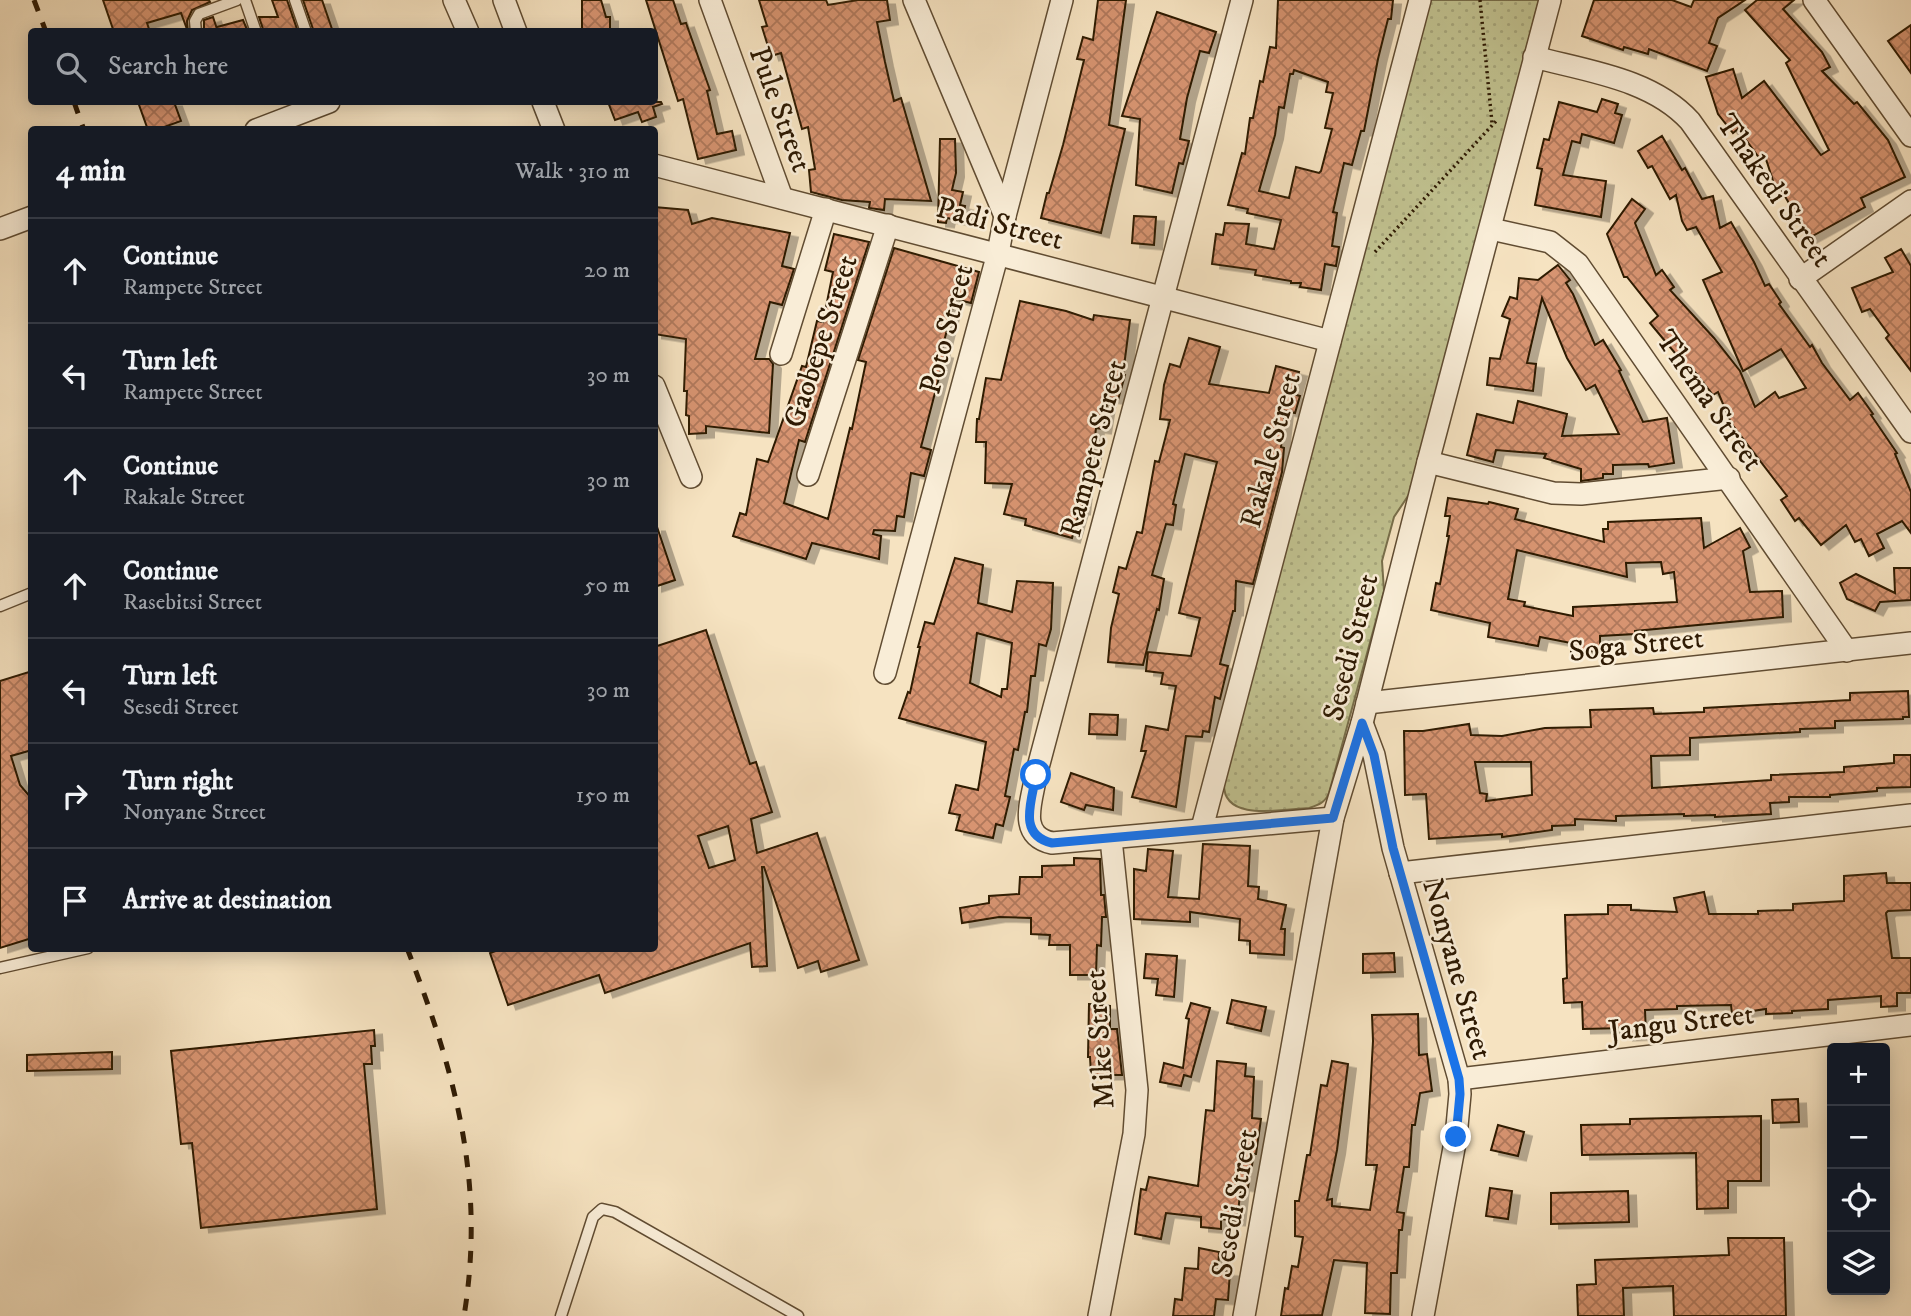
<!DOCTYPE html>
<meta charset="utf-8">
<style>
:root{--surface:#171b24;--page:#242831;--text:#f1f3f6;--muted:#9ea1a6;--line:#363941}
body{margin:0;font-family:"IM FELL DW Pica",serif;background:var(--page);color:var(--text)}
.controls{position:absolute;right:21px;bottom:21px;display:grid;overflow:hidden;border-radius:7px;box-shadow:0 4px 18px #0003}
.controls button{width:63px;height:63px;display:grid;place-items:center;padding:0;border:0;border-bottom:2px solid var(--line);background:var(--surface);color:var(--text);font:35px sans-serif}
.stop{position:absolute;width:21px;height:21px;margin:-16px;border:5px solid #1a73e8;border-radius:50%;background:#fff}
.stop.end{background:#1a73e8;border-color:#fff;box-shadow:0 2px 7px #0008}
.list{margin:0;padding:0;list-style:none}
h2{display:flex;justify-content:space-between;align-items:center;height:91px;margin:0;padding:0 28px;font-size:30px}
h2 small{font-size:23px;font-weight:400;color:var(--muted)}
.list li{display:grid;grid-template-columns:46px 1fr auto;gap:21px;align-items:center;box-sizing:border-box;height:105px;padding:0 28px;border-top:2px solid var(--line)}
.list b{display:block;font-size:26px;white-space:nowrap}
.list p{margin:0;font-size:23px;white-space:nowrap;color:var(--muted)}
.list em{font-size:23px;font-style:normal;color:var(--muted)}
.icon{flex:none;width:38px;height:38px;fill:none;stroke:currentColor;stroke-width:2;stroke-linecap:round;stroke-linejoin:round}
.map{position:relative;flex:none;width:1911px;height:1316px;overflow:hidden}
.search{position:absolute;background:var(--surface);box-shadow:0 4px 18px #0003;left:28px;top:28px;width:630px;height:77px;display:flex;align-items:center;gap:18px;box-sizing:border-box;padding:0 24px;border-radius:7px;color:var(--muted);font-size:26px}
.panel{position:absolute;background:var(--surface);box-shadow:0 4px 18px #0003;left:28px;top:126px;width:630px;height:826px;border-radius:7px}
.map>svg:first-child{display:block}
</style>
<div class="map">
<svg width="1911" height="1316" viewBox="0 0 1911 1316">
<defs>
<pattern id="park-dots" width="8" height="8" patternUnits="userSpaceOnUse" patternTransform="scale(1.75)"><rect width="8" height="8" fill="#c1c290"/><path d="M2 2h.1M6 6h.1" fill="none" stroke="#a6a67b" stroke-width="1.8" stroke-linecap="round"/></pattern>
<pattern id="building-cross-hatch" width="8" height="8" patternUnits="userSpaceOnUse" patternTransform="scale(1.75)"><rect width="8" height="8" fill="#d79471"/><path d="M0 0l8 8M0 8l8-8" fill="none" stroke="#af785b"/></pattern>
<filter id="shadow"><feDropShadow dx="8" dy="4.5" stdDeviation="0" flood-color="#0004"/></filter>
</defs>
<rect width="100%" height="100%" fill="#f6e3c1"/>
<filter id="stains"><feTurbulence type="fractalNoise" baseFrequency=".00286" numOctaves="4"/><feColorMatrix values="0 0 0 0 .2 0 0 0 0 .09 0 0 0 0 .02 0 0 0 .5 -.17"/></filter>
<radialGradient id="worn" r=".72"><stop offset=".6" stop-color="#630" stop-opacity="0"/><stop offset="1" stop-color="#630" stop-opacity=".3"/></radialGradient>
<path fill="url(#park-dots)" stroke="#786e4a" stroke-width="2" d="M1430,0H1539L1410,493L1394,517L1382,561L1384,591L1329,793C1325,803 1318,805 1309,808C1283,809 1222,823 1224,783Z"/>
<g fill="url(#building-cross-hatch)" stroke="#2e1a03" stroke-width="2" fill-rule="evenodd" filter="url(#shadow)">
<polygon points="103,0 209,0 210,2 192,10 187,21 188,32 181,13 147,23 150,32 114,32"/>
<polygon points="272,0 287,0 298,32 264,32 259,17 278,17"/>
<polygon points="303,0 322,0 333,32 314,32"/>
<polygon points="582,0 601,0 606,17 610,17 610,32 582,32"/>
<polygon points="646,0 673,0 681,24 686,23 710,90 707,91 717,134 732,131 736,150 698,159 683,99 678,101"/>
<polygon points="759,0 826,0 828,5 858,0 887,0 890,20 877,22 885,62 894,101 901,98 931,201 885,199 884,210 869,208 870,202 842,200 811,192 809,170 815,169 808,127 802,129 781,53 771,56 762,27 767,26"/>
<polygon points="1098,0 1126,0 1109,125 1125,129 1101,233 1041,218 1047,193 1049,193 1063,145 1084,60 1077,59 1083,37 1093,40"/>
<path d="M1278,0H1393L1391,19H1388L1378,59L1364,131H1361L1352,165L1344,163L1333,212L1337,213L1332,246L1339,247L1336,266L1325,264L1321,290L1300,287L1301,283H1291V281L1255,275L1256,270L1212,264L1216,234L1223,235L1225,223L1249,224L1246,244L1274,249L1281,220L1247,213L1248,209L1228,205L1242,153L1245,154L1250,118H1253L1260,81L1263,82L1270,47L1276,48ZM1294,70L1328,82L1326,92L1333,93L1325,128L1332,129L1321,171L1319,173L1296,167L1289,198L1259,191L1275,135L1279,107L1284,108L1290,74H1293Z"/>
<polygon points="1594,0 1672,0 1691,7 1694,0 1745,0 1718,18 1709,43 1717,46 1707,71 1649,49 1648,54 1624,47 1623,50 1582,36"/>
<polygon points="1757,0 1794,0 1783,9 1822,52 1830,67 1822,71 1854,104 1857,102 1888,140 1905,177 1861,198 1865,207 1809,238 1779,186 1775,187 1765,156 1760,159 1738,129 1733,133 1718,114 1706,77 1733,69 1742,98 1764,81 1821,155 1829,150 1786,63 1790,60 1745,10"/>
<polygon points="1157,12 1216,32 1209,53 1200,51 1187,98 1180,139 1189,141 1183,164 1179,163 1172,193 1136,185 1140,119 1122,116"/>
<polygon points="213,17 218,32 204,32 204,20"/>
<polygon points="243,20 248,32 218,32 217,27"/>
<polygon points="1911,25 1911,73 1888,41"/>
<polygon points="1602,99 1618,104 1615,113 1622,115 1614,143 1582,134 1580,143 1572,141 1563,175 1606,181 1601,217 1535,205 1542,169 1537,168 1544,139 1549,140 1559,102 1597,112"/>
<polygon points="138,102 174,102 181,121 156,130 148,130"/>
<polygon points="608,102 661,102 662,104 653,107 656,117 642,122 638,112 615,120"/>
<polygon points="1662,136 1682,170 1685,168 1702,199 1713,196 1720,228 1731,222 1754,262 1765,286 1769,284 1781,302 1779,304 1810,347 1812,345 1822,363 1850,400 1858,393 1873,414 1871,415 1897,453 1895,454 1911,492 1911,533 1902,521 1877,534 1884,548 1869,556 1861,539 1855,542 1846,525 1821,545 1799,518 1795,521 1781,500 1787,496 1731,423 1718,392 1713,395 1692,368 1689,370 1650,323 1658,316 1627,277 1624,277 1607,234 1632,199 1645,209 1635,223 1656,275 1662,270 1674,287 1670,290 1714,338 1740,371 1755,407 1775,392 1779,398 1806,388 1781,349 1743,371 1703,280 1722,272 1696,227 1687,230 1682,221 1676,195 1670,199 1652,166 1648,168 1638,151"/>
<polygon points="940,139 955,139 956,173 952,190 963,192 960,205 965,206 962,221 947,218 946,223 938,222"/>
<polygon points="654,207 688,210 692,224 712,218 790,233 782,266 794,269 782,305 770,302 755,359 769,359 773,364 769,433 706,426 706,433 689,434 689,416 686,415 687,391 684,391 686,339 654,334 657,280 654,279"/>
<polygon points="1134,216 1156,217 1154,245 1132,243"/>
<polygon points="834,234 869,242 805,442 799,440 784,503 828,519 850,428 852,429 866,362 858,360 894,248 979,272 971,303 955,299 941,353 945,354 921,447 931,450 924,476 911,473 904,517 897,516 895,531 874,530 873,534 881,536 879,559 812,543 806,559 733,536 740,513 746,515 757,459 768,462 802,366 806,367 817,321 823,322 833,272 825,270"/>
<polygon points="1901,249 1911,266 1911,371 1886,338 1889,335 1870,309 1862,312 1852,288 1893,272 1885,258"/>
<polygon points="1558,265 1570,280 1566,283 1573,294 1595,345 1603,340 1621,370 1619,371 1643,422 1667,418 1674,463 1649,467 1648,464 1613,465 1613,474 1603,474 1603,478 1581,481 1581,469 1544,458 1546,454 1496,450 1493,462 1467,455 1477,414 1513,423 1518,401 1567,414 1562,436 1619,434 1595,385 1586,390 1567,358 1542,298 1527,363 1536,364 1533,391 1487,385 1490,358 1500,359 1510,319 1502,316 1510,297 1517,299 1519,278 1538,280"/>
<polygon points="1020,301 1066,311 1093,320 1094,315 1130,320 1123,374 1125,375 1118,400 1108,398 1103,429 1096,428 1092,464 1087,464 1082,510 1080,510 1072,538 1025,525 1026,519 1004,514 1012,484 985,483 986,442 976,442 977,419 979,419 986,378 1001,380"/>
<polygon points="1189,338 1220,347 1209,384 1269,393 1276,366 1299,372 1293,394 1300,396 1295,413 1285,411 1281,447 1284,448 1282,472 1253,584 1236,581 1235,611 1233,611 1220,664 1228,666 1220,699 1215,697 1209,732 1203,731 1202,737 1186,736 1176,807 1132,797 1146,751 1141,751 1146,726 1168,730 1176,686 1161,684 1163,673 1146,671 1148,652 1191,656 1200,618 1179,613 1217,462 1185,454 1173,504 1176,505 1173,525 1166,524 1152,575 1164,579 1159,610 1157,609 1143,665 1108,662 1111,628 1119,594 1113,592 1119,567 1126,569 1137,532 1142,533 1155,461 1159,462 1170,420 1160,419 1164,385 1170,364 1180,367"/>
<path d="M1448,498L1488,504L1489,502L1518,509L1515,519L1604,542L1603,529H1608V522L1701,518L1704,548L1740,528L1750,547L1743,551L1750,592L1782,591L1783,617L1635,631V634L1600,636V651L1571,652V643L1540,637L1538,646L1488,637L1490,623L1431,610L1436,583L1440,584L1449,536H1447L1450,516H1445ZM1517,550L1627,577L1626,563L1661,562L1663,574L1674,572L1677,602L1573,607V616L1524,606L1525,602L1508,599Z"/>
<polygon points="654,527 657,527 675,580 654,587"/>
<path d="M955,558L983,565L978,603L1012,612L1017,581L1053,583L1051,629L1046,646L1039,644L1035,676H1031L1027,712H1025L1018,750L1014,749L1005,796L1010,797L1003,826L996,824L993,838L956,830L960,815L949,813L956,785L978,790L986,742L899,718L908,692L910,693L920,647H918L925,622L934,624ZM977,633L1012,643L1007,689H1002L1001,697L970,683Z"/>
<polygon points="1894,568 1911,568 1911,600 1880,602 1875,611 1847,599 1840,583 1856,574 1895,593"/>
<path d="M706,630L750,764L756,762L772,812L751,819L757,853L817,833L859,960L821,972L818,961L798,968L764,867H762L767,966L752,967L750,943L605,993L599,975L508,1005L490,953L504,948H654V647ZM728,826L735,860L709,868L698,836Z"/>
<polygon points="32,671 32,750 11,756 20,785 32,799 32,938 0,948 0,681"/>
<path d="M1908,691L1909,717H1903V719L1835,721V728L1800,729V732L1690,738V755L1651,756L1652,788L1771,780V775L1844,772V767L1894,763V755H1911V787L1877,788V791L1830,795V797H1789V802L1770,803L1771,814L1715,817V815L1684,816V814L1616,816V821L1575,819V825L1552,826V830L1502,837V834L1429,839L1426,794L1405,795L1404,731H1423L1469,724L1471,735L1502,736L1545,728L1591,727L1590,710L1653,708L1654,714L1704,712V708L1850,700V693ZM1475,762H1531L1532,795L1486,801L1487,794L1480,793Z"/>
<polygon points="1090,714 1118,715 1117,735 1089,734"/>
<polygon points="1071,773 1114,788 1113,810 1086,805 1084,810 1061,802"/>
<polygon points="1203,844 1250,846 1248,886 1259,887 1258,899 1286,905 1281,929 1285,929 1284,955 1250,953 1250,941 1239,940 1240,919 1190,912 1190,922 1134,919 1134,869 1146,871 1148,849 1173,851 1168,897 1199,899"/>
<polygon points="1074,858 1100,859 1101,895 1104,895 1106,917 1102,917 1101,946 1097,945 1096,975 1070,975 1070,945 1049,945 1050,935 1031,934 1031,918 999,917 962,923 960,908 989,903 989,896 1019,894 1020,877 1042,877 1042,866 1074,865"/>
<polygon points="1886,873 1887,883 1911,883 1911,910 1888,911 1886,913 1892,958 1911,958 1911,993 1897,993 1897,1006 1881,1007 1881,996 1828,1000 1828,1009 1792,1011 1792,1013 1766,1014 1766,1009 1732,1014 1731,1005 1677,1006 1677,1009 1645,1010 1646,1035 1625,1036 1625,1028 1583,1029 1582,1002 1564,1003 1563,979 1567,978 1565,915 1608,914 1608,905 1631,905 1631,910 1677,912 1674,898 1704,892 1709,914 1758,914 1758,911 1793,910 1793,904 1844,901 1844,876"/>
<polygon points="1394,953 1395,972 1363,973 1363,954"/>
<polygon points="1146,954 1177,956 1174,997 1156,995 1158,979 1144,978"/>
<polygon points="1232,1000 1266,1007 1261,1031 1227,1023"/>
<polygon points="1191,1003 1210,1008 1191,1077 1184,1075 1181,1086 1160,1082 1164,1063 1183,1068 1189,1019 1186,1018"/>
<polygon points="1089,1004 1110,1006 1110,1029 1117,1029 1122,1075 1091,1075 1090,1057 1088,1057"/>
<polygon points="1418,1014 1419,1055 1427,1054 1432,1091 1420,1093 1415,1125 1412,1125 1409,1167 1404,1167 1397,1212 1404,1213 1402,1230 1399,1230 1397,1273 1391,1273 1390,1314 1365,1313 1367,1263 1334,1260 1322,1315 1281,1316 1285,1288 1288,1289 1292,1266 1298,1267 1303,1237 1295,1236 1295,1201 1299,1201 1307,1155 1310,1155 1321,1085 1327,1086 1332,1061 1348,1064 1337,1150 1327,1200 1332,1199 1332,1206 1370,1210 1377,1165 1366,1165 1373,1041 1372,1015"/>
<polygon points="374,1030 375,1046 371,1046 372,1064 364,1064 377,1209 201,1228 192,1143 181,1144 171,1051"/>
<polygon points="112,1052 112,1069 27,1071 27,1055"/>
<polygon points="1217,1061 1246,1064 1245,1076 1254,1077 1252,1118 1261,1119 1256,1154 1254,1154 1248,1187 1241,1186 1237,1221 1221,1219 1221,1229 1201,1227 1201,1217 1166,1213 1161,1239 1135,1234 1141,1189 1146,1190 1149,1177 1198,1186 1206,1110 1214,1111"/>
<polygon points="1798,1099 1799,1122 1773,1123 1772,1100"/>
<polygon points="1761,1116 1761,1181 1728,1181 1728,1208 1697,1209 1696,1153 1582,1155 1581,1125 1630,1124 1630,1119"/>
<polygon points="1498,1125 1524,1132 1518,1156 1491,1150"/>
<polygon points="1490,1188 1512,1191 1508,1219 1486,1216"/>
<polygon points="1628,1191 1629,1222 1551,1224 1551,1193"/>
<polygon points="1728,1238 1784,1238 1786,1316 1674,1316 1673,1286 1623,1288 1624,1316 1578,1316 1577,1285 1596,1284 1595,1260 1729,1255"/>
<polygon points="1199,1248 1219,1252 1218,1271 1230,1272 1228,1300 1216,1299 1214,1316 1173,1316 1175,1299 1182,1300 1185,1268 1198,1269"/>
</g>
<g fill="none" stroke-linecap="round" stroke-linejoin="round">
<defs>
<g id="service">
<polyline points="245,0 256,32"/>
<polyline points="295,0 306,32"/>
<polyline points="196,32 195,21 199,14 237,0"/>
<polyline points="0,606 32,593"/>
<polyline points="0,968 88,948"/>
<polyline points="561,1316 593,1217 602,1209 615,1212 798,1316"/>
</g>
<g id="minor">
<polyline points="454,0 468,32"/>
<polyline points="504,0 516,32"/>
<polyline points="710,0 782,198"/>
<polyline points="914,0 1005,216"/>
<path d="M1242,0L1036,775C1032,801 1017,835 1052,843L1333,818"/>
<polyline points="1814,0 1911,136"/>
<path d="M1534,57C1587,71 1652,79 1690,121L1911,432"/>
<polyline points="543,102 554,130"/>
<polyline points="256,130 329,102"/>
<polyline points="654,165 1330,341"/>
<polyline points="0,229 32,217"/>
<polyline points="1491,229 1550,242 1578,264 1847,651"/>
<polyline points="1800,279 1911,201"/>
<polyline points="781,354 826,209"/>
<polyline points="654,386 691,477"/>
<polyline points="1428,462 1553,493 1581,494 1729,478"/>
<polyline points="808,475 888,225"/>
<polyline points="885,673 998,253 1005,216 1062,0"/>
<polyline points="1367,703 1911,643"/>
<polyline points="1362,723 1374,755 1393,848 1459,1079 1460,1094 1456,1137 1423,1316"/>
<polyline points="1202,828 1420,0"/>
<polyline points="1400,873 1911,815"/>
<polyline points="1459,1079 1911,1025"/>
<polyline points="1099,1316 1134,1134 1137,1090 1111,839"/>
<polyline points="1244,1316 1333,818 1362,723 1428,462 1550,0"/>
</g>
</defs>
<use href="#service" stroke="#604c32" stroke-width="13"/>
<use href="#minor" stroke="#604c32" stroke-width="24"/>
<g stroke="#2e1a03" stroke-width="3.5" stroke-dasharray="2 3.5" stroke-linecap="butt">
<polyline points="1480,0 1492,123"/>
<polyline points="1375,252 1498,119"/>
</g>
<use href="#service" stroke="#f9edd7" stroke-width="10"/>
<use href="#minor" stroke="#f9edd7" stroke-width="21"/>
<g stroke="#2e1a03" stroke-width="5" stroke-dasharray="12 12" stroke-linecap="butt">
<polyline points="34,0 46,32"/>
<polyline points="74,102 84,130"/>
<path d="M407,948C455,1072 486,1181 464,1316"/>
</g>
</g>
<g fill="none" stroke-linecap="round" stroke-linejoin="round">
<path stroke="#1a73e8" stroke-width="9" d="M1036,775C1032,801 1017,835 1052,843L1333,818L1362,723L1374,755L1393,848L1459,1079L1460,1094L1456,1137"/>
</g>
<g text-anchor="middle" stroke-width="5" stroke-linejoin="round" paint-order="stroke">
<g font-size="30" fill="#2e1a03" stroke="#f9edd7">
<text transform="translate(781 109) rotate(70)" y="10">Pule Street</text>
<text transform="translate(1775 190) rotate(55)" y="10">Thakedi Street</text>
<text transform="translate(1000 223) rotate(15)" y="10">Padi Street</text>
<text transform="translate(946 329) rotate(-75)" y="10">Poto Street</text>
<text transform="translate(820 341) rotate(-72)" y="10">Gaobepe Street</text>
<text transform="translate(1710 400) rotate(55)" y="10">Thema Street</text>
<text transform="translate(1093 448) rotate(-75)" y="10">Rampete Street</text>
<text transform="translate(1270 450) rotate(-75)" y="10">Rakale Street</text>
<text transform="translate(1636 644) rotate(-6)" y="10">Soga Street</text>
<text transform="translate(1350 647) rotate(-76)" y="10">Sesedi Street</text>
<text transform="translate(1458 969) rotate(74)" y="10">Nonyane Street</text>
<text transform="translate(1681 1022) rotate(-7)" y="10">Jangu Street</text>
<text transform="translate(1099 1039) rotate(-94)" y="10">Mike Street</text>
<text transform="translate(1234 1203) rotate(-80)" y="10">Sesedi Street</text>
</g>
</g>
<rect width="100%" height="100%" filter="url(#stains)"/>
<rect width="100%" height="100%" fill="url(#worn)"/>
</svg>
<div class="controls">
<button>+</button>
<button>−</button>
<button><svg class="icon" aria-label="locate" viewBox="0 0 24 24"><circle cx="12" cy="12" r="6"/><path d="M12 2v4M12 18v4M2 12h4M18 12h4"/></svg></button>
<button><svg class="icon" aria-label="layers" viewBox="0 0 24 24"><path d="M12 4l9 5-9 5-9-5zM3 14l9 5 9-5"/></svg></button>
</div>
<div class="stop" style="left:1036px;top:775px"></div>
<div class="stop end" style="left:1456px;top:1137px"></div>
<div class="search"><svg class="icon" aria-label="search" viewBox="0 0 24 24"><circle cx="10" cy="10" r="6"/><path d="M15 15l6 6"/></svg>Search here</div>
<section class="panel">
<h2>4 min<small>Walk · 310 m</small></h2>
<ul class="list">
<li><svg class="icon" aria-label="ahead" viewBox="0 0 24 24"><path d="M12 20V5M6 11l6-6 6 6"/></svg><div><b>Continue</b><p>Rampete Street</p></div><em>20 m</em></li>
<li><svg class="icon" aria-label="left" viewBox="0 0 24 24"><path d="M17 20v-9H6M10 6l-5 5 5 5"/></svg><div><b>Turn left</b><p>Rampete Street</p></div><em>30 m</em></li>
<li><svg class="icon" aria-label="ahead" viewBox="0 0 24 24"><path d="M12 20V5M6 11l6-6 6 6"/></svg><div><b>Continue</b><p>Rakale Street</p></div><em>30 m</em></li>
<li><svg class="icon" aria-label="ahead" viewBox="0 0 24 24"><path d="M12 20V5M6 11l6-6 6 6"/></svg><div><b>Continue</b><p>Rasebitsi Street</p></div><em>50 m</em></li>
<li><svg class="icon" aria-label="left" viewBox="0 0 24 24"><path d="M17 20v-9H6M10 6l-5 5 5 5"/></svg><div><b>Turn left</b><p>Sesedi Street</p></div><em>30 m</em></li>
<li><svg class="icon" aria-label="right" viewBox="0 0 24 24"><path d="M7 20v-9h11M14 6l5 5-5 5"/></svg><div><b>Turn right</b><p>Nonyane Street</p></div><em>150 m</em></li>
<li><svg class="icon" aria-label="arrive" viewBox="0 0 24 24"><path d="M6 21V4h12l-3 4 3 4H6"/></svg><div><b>Arrive at destination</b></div></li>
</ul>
</section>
</div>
